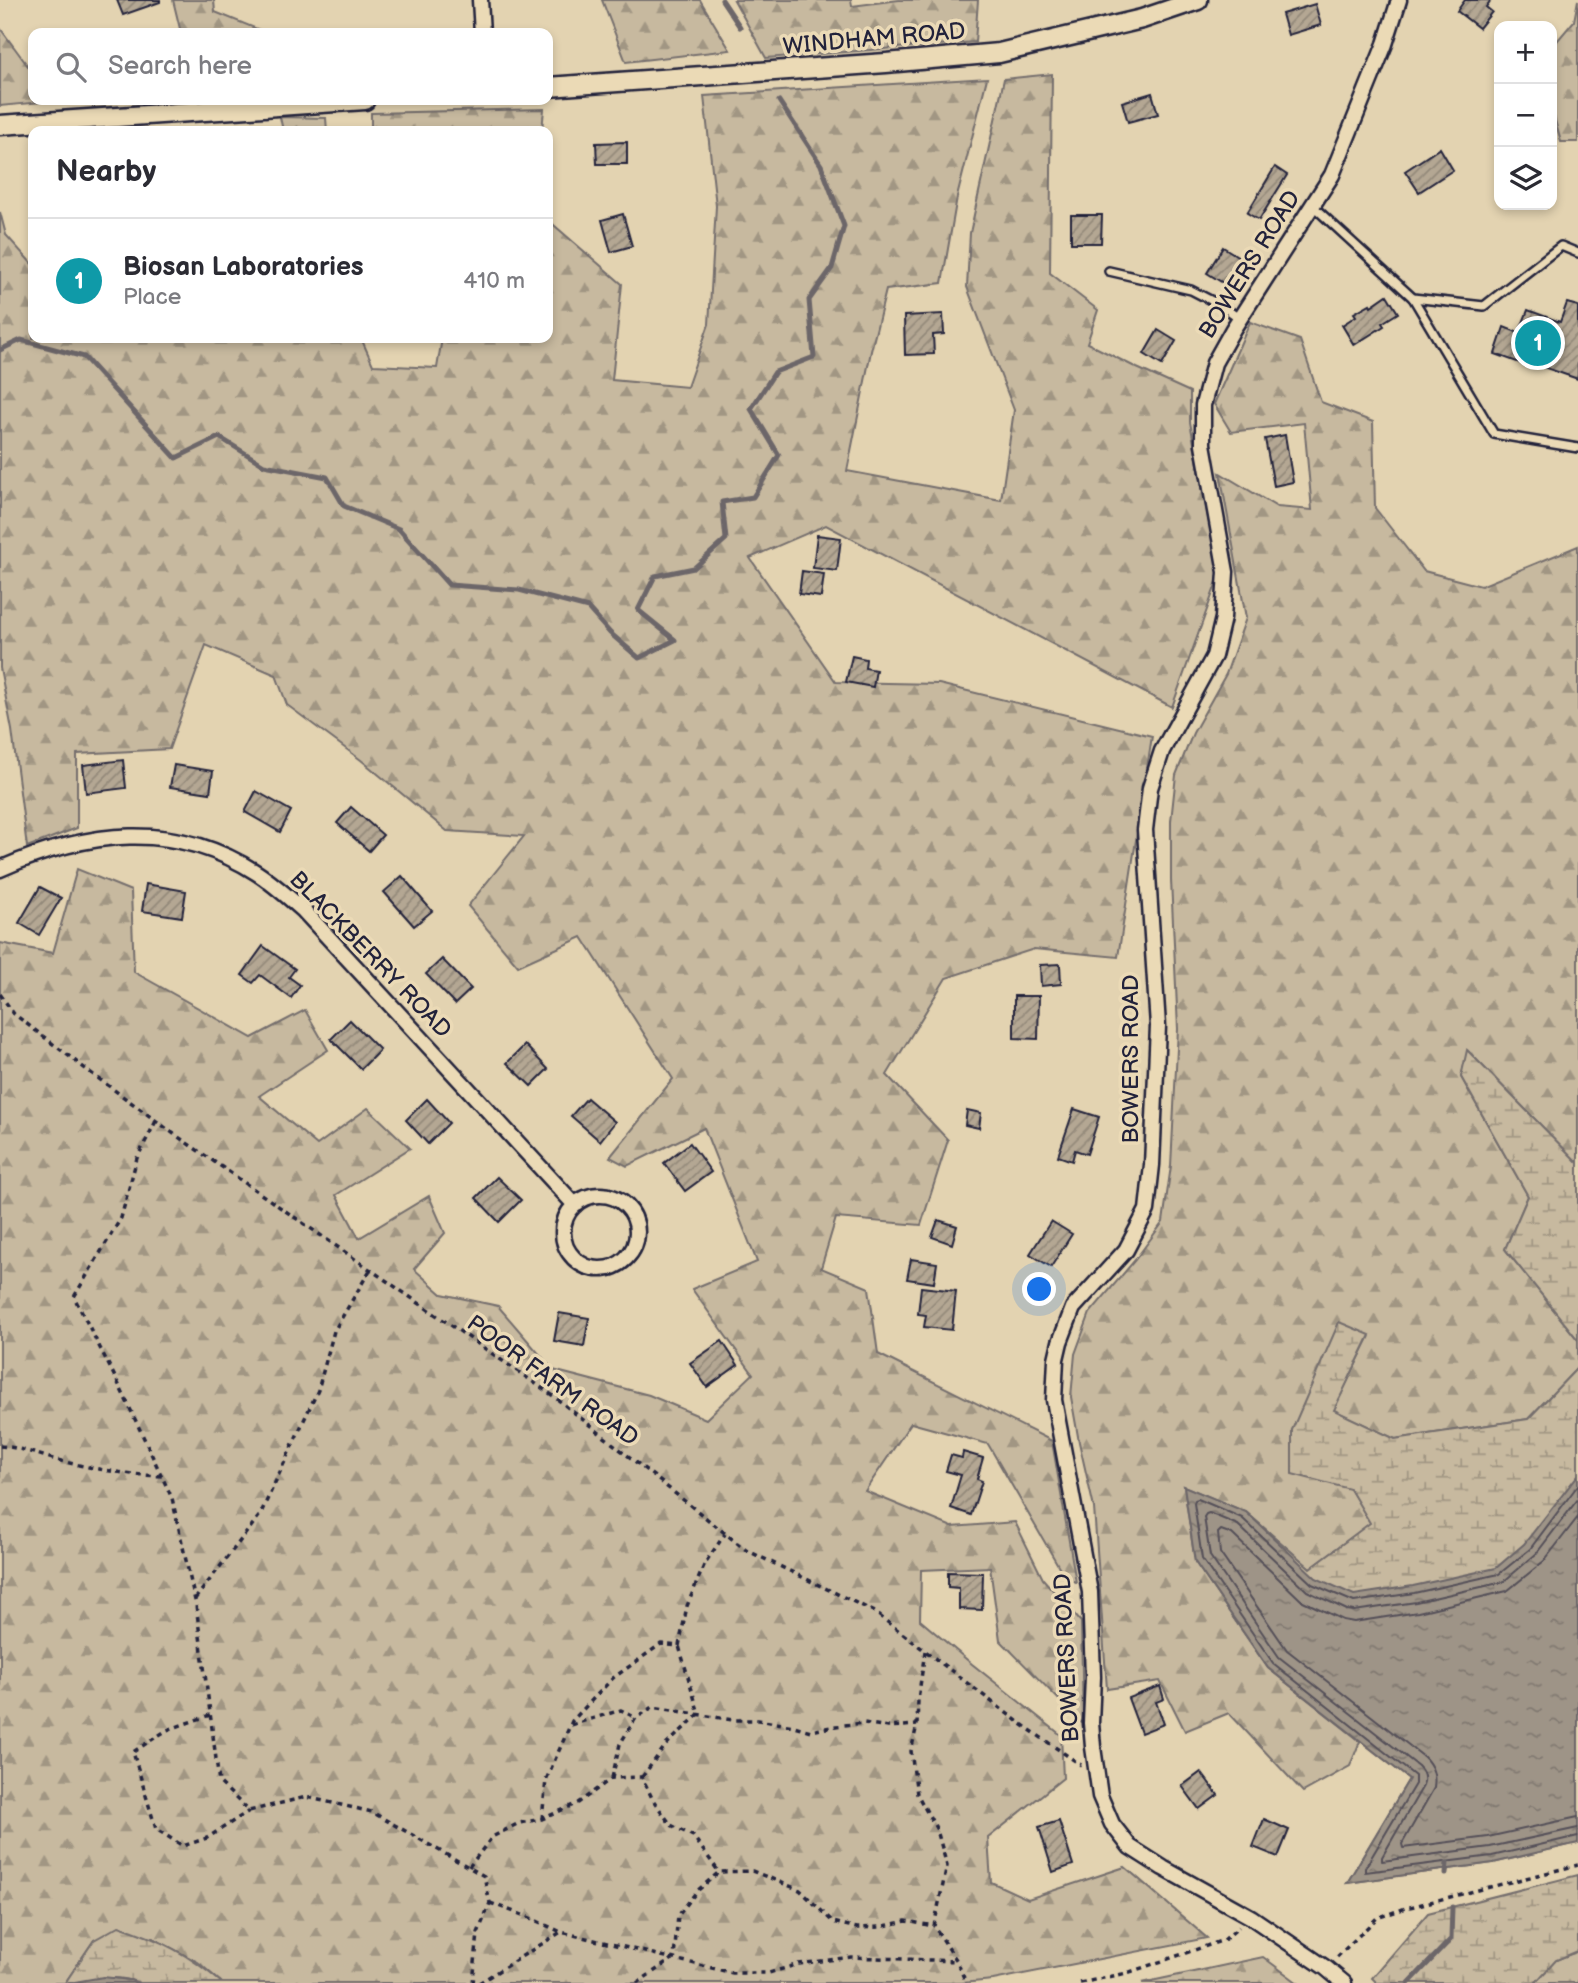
<!DOCTYPE html>
<meta charset="utf-8">
<style>
:root{--surface:#fff;--page:#f2f2f3;--text:#2b2b33;--muted:#7c7c81;--line:#e1e1e2;--accent:#2563eb}
body{margin:0;font-family:"Balsamiq Sans",sans-serif;background:var(--page);color:var(--text)}
.controls{position:absolute;right:21px;top:21px;display:grid;overflow:hidden;border-radius:14px;box-shadow:0 4px 10px #0003}
.controls button{width:63px;height:63px;display:grid;place-items:center;padding:0;border:0;border-bottom:2px solid var(--line);background:var(--surface);color:var(--text);font:35px sans-serif}
.you{position:absolute;left:1040px;top:1290px;width:24px;height:24px;margin:-18px;border:5px solid #fff;border-radius:50%;background:#1a73e8;box-shadow:0 0 0 10px #1a73e833}
.badge{display:grid;place-items:center;width:46px;height:46px;border-radius:50%;background:var(--accent);color:#fff;font-size:23px;font-weight:700}
.pin{position:absolute;translate:-50% -50%;border:4px solid #fff;box-shadow:0 2px 7px #0006}
.list{margin:0;padding:0;list-style:none}
h2{display:flex;justify-content:space-between;align-items:center;height:91px;margin:0;padding:0 28px;font-size:30px}
h2 small{font-size:23px;font-weight:400;color:var(--muted)}
.list li{display:grid;grid-template-columns:46px 1fr auto;gap:21px;align-items:center;box-sizing:border-box;height:126px;padding:0 28px;border-top:2px solid var(--line)}
.list b{display:block;font-size:26px;white-space:nowrap}
.list p{margin:0;font-size:23px;white-space:nowrap;color:var(--muted)}
.list em{font-size:23px;font-style:normal;color:var(--muted)}
.icon{flex:none;width:38px;height:38px;fill:none;stroke:currentColor;stroke-width:2;stroke-linecap:round;stroke-linejoin:round}
.map{position:relative;flex:none;width:1578px;height:1983px;overflow:hidden}
.search{position:absolute;background:var(--surface);box-shadow:0 4px 10px #0003;left:28px;top:28px;width:525px;height:77px;display:flex;align-items:center;gap:18px;box-sizing:border-box;padding:0 24px;border-radius:14px;color:var(--muted);font-size:26px}
.panel{position:absolute;background:var(--surface);box-shadow:0 4px 10px #0003;left:28px;top:126px;width:525px;height:217px;border-radius:14px}
.map>svg:first-child{display:block}
</style>
<div class="map">
<svg width="1578" height="1983" viewBox="0 0 1578 1983">
<defs>
<pattern id="forest-firs" width="22" height="20" patternUnits="userSpaceOnUse" patternTransform="scale(1.75)"><rect width="22" height="20" fill="#c7b99f"/><path d="M5 1l3.5 6h-7zM16 11l3.5 6h-7z" fill="#a19683"/></pattern>
<pattern id="wetland-marsh" width="20" height="14" patternUnits="userSpaceOnUse" patternTransform="scale(1.75)"><rect width="20" height="14" fill="#c7b99f"/><path d="M1 5h8M5 5V1M11 12h8M15 12V8" fill="none" stroke="#a19683"/></pattern>
<pattern id="water-ripples" width="26" height="14" patternUnits="userSpaceOnUse" patternTransform="scale(1.75)"><rect width="26" height="14" fill="#9e9487"/><path d="M2 4q2-2 4 0t4 0M15 11q2-2 4 0t4 0" fill="none" stroke="#807870"/></pattern>
<pattern id="building-hatch" width="6" height="6" patternUnits="userSpaceOnUse" patternTransform="scale(1.75)"><rect width="6" height="6" fill="#b4a793"/><path d="M-1 1l2-2M0 6l6-6M5 7l2-2" fill="none" stroke="#928879"/></pattern>
</defs>
<rect width="100%" height="100%" fill="#e3d3b1"/>
<filter id="ink" filterUnits="userSpaceOnUse"><feTurbulence type="fractalNoise" baseFrequency=".0143" numOctaves="2"/><feDisplacementMap in="SourceGraphic" scale="14" xChannelSelector="R" yChannelSelector="G"/><feConvolveMatrix kernelMatrix="1 2 1 2 8 2 1 2 1" color-interpolation-filters="sRGB"/></filter>
<g filter="url(#ink)">
<g fill="url(#forest-firs)" stroke="#746e6d" stroke-width="2">
<polygon points="173,0 214,0 215,12 267,33 181,33"/>
<polygon points="602,0 700,0 730,50 626,62"/>
<polygon points="734,0 851,0 852,6 899,0 978,0 975,42 766,58"/>
<polygon points="1578,0 1578,142 1561,142 1552,109 1552,47 1574,21"/>
<polygon points="0,28 33,73 33,100 53,101 0,106"/>
<polygon points="1052,74 1050,273 1098,310 1087,343 1137,368 1190,392 1190,422 1219,576 1172,707 826,525 750,558 836,682 939,684 1152,736 1118,957 1034,949 946,978 887,1075 948,1140 921,1225 836,1218 821,1268 869,1288 878,1354 1052,1441 1076,1582 1066,1579 988,1444 911,1423 865,1491 952,1527 1015,1522 1043,1579 1081,1622 1083,1724 1000,1640 990,1567 921,1570 920,1620 972,1664 1061,1735 1063,1778 988,1838 991,1882 1028,1899 1125,1867 1207,1938 993,1980 962,1983 222,1983 198,1962 153,1938 94,1940 65,1983 0,1983 0,943 53,953 77,869 131,891 134,972 252,1038 305,1010 328,1050 259,1096 317,1145 368,1108 410,1148 336,1195 359,1238 429,1196 445,1233 414,1269 442,1294 498,1306 553,1370 649,1395 706,1419 753,1374 692,1289 757,1262 704,1128 627,1166 610,1157 673,1079 582,937 518,966 468,906 524,836 447,831 361,760 287,705 276,675 206,645 169,749 77,754 77,828 27,847 12,730 0,668 0,212 6,235 33,265 33,338 361,338 373,365 437,368 442,338 548,338 548,220 622,284 612,380 687,387 709,324 716,206 704,96 987,78 957,197 942,283 886,290 871,351 847,471 1001,500 1014,410 967,287 970,233 1004,79"/>
<polygon points="544,109 542,131 371,131 371,113"/>
<polygon points="280,117 326,118 327,131 283,131"/>
<polygon points="1250,322 1300,340 1321,402 1373,422 1375,508 1424,571 1481,586 1578,546 1578,1163 1468,1051 1461,1077 1528,1196 1505,1249 1578,1340 1578,1367 1528,1419 1395,1439 1333,1410 1370,1336 1292,1430 1350,1489 1371,1523 1310,1568 1246,1512 1195,1562 1268,1668 1360,1741 1350,1766 1303,1792 1229,1713 1185,1731 1160,1681 1107,1689 1094,1508 1079,1442 1071,1397 1075,1354 1090,1313 1135,1260 1163,1222 1171,1166 1178,1029 1171,880 1171,821 1176,775 1193,733 1226,674 1246,618 1220,473 1277,507 1312,510 1304,423 1231,432 1214,404"/>
<polygon points="1578,1951 1578,1983 1535,1983 1556,1960"/>
<polygon points="1263,1957 1298,1983 1142,1983"/>
</g>
<g fill="url(#wetland-marsh)" stroke="#746e6d" stroke-width="2">
<polygon points="1467,1050 1578,1163 1578,1340 1505,1249 1528,1196 1461,1077"/>
<polygon points="1339,1322 1370,1335 1334,1410 1395,1439 1528,1419 1578,1367 1578,1843 1493,1863 1347,1883 1409,1779 1268,1668 1195,1562 1184,1486 1246,1512 1310,1568 1370,1523 1350,1489 1292,1474 1292,1430"/>
<polygon points="1578,1875 1578,1951 1556,1960 1535,1983 1377,1983 1372,1978 1428,1913"/>
<path d="M119,1926C161,1940 188,1954 222,1983H139C110,1972 93,1982 65,1983L94,1940Z"/>
</g>
<g fill="url(#water-ripples)" stroke="#6c6669" stroke-width="2">
<polygon points="1578,1475 1578,1843 1493,1863 1347,1883 1409,1779 1268,1668 1195,1562 1184,1486 1246,1512 1316,1578 1354,1595 1413,1586 1496,1568 1524,1544"/>
<polygon points="103,1977 130,1980 139,1983 69,1983"/>
</g>
<g fill="none" stroke-linecap="round" stroke-linejoin="round">
<g stroke="#545059" stroke-width="2">
<polyline points="1578,1485 1530,1549 1499,1574 1414,1593 1354,1602 1312,1584 1242,1518 1198,1499 1195,1500 1194,1503 1202,1559 1273,1663 1415,1776 1415,1784 1365,1868 1365,1872 1492,1856 1578,1836"/>
<path d="M1578,1499L1536,1554L1503,1582L1416,1602L1354,1611L1347,1610L1307,1591L1238,1525L1209,1513L1206,1514L1204,1517L1210,1556L1279,1657L1418,1766C1424,1772 1426,1778 1423,1786L1382,1857V1861L1490,1847L1578,1828"/>
<path d="M1578,1517L1544,1561L1507,1591L1418,1612L1354,1622L1343,1620L1301,1600L1232,1534L1221,1530L1218,1533L1220,1553L1287,1650L1424,1757C1433,1766 1436,1775 1434,1788L1402,1844L1403,1848L1488,1837L1578,1817"/>
</g>
<g stroke="#6c6669" stroke-width="5">
<polyline points="722,0 740,27"/>
<polyline points="0,350 21,340 84,357 176,458 219,437 264,465 327,477 344,506 399,529 449,585 519,590 588,608 610,633 639,658 675,640 638,610 655,576 694,568 726,539 722,502 753,497 779,455 751,409 775,372 814,357 809,300 832,268 844,226 821,165 779,101"/>
<polyline points="1446,1874 1447,1863"/>
<polyline points="1409,1983 1451,1939 1452,1907"/>
</g>
</g>
<g fill="url(#building-hatch)" stroke="#22223b" stroke-width="2">
<polygon points="117,0 160,0 160,2 123,15"/>
<polygon points="1465,0 1491,0 1486,7 1492,12 1479,28 1457,11"/>
<polygon points="1315,4 1321,25 1288,35 1282,14"/>
<polygon points="1152,93 1158,114 1128,122 1122,102"/>
<polygon points="627,142 627,164 597,164 596,143"/>
<polygon points="1440,148 1453,170 1419,192 1405,171"/>
<polygon points="1275,167 1287,175 1259,220 1247,213"/>
<polygon points="623,214 632,246 611,252 602,220"/>
<polygon points="1071,215 1102,215 1101,243 1071,243"/>
<polygon points="1223,247 1244,260 1228,286 1207,273"/>
<polygon points="1387,295 1398,313 1382,323 1384,326 1354,345 1342,325 1356,316 1354,313 1370,304 1371,306"/>
<polygon points="1567,303 1578,306 1578,379 1529,362 1528,366 1495,354 1504,327 1519,333 1528,310 1560,322"/>
<polygon points="943,314 944,334 933,335 934,354 905,355 904,316"/>
<polygon points="1158,330 1176,341 1162,365 1144,354"/>
<polygon points="1285,435 1293,482 1274,486 1265,439"/>
<polygon points="817,535 841,538 837,571 813,568"/>
<polygon points="802,571 824,574 821,597 799,594"/>
<polygon points="852,656 866,659 865,668 876,670 873,687 846,682"/>
<polygon points="123,760 126,788 86,793 83,765"/>
<polygon points="174,765 213,771 210,793 170,787"/>
<polygon points="256,791 291,811 280,832 245,812"/>
<polygon points="351,807 383,835 369,851 337,823"/>
<polygon points="402,876 432,911 414,926 384,892"/>
<polygon points="146,884 186,891 182,917 142,911"/>
<polygon points="40,887 61,898 39,935 19,923"/>
<polygon points="263,946 295,969 289,977 300,985 291,998 260,975 253,983 242,975"/>
<polygon points="442,959 471,989 455,1004 426,974"/>
<polygon points="1060,964 1061,984 1041,986 1040,965"/>
<polygon points="1014,996 1039,996 1038,1039 1014,1038"/>
<polygon points="350,1020 380,1050 361,1069 331,1039"/>
<polygon points="525,1045 548,1069 531,1086 507,1063"/>
<polygon points="587,1098 615,1122 600,1141 571,1116"/>
<polygon points="427,1099 449,1123 428,1144 406,1120"/>
<polygon points="1074,1109 1099,1117 1087,1154 1075,1150 1072,1161 1058,1156"/>
<polygon points="967,1110 981,1113 979,1128 965,1125"/>
<polygon points="690,1143 711,1172 685,1191 664,1163"/>
<polygon points="497,1177 521,1200 499,1222 476,1198"/>
<polygon points="938,1220 957,1226 952,1244 932,1237"/>
<polygon points="1051,1221 1072,1234 1051,1267 1030,1254"/>
<polygon points="911,1259 937,1263 934,1283 907,1279"/>
<polygon points="921,1287 956,1291 952,1330 924,1327 926,1315 918,1314"/>
<polygon points="559,1313 589,1318 584,1346 554,1341"/>
<polygon points="722,1341 738,1365 707,1387 690,1363"/>
<polygon points="963,1452 983,1458 977,1479 982,1481 971,1515 951,1508 961,1475 946,1471 951,1455 962,1458"/>
<polygon points="948,1572 983,1573 982,1610 959,1609 959,1588 948,1587"/>
<polygon points="1160,1686 1164,1699 1156,1702 1164,1724 1141,1733 1128,1698"/>
<polygon points="1201,1772 1218,1795 1199,1809 1182,1786"/>
<polygon points="1264,1819 1289,1830 1278,1857 1253,1847"/>
<polygon points="1059,1821 1073,1865 1053,1872 1039,1827"/>
</g>
<g fill="none" stroke-linecap="round" stroke-linejoin="round">
<defs>
<g id="service">
<polyline points="1313,206 1413,298 1494,434 1578,448"/>
<polyline points="1109,271 1191,290 1222,306 1239,318"/>
<polyline points="1413,298 1484,306 1561,246 1578,253"/>
</g>
<g id="minor">
<polyline points="480,0 482,33"/>
<path d="M0,869C86,831 174,819 257,873C274,884 288,897 303,910L575,1205"/>
<circle cx="600" cy="1232" r="37"/>
<polyline points="1344,1983 1326,1968 1251,1917 1163,1868 1130,1847 1112,1824 1100,1796 1093,1747 1091,1723 1093,1677 1090,1592 1054,1400 1056,1359 1060,1342 1073,1308 1126,1250 1147,1210 1152,1165 1158,1026 1145,830 1150,788 1162,751 1214,656 1223,618 1226,572 1203,444 1203,405 1214,363 1233,329 1332,175 1385,44 1399,0"/>
</g>
<g id="tertiary">
<polyline points="548,87 886,63 999,53 1142,19 1198,0"/>
<polyline points="0,125 365,100"/>
</g>
</defs>
<use href="#service" stroke="#22223b" stroke-width="12"/>
<use href="#minor" stroke="#22223b" stroke-width="19"/>
<use href="#tertiary" stroke="#22223b" stroke-width="23"/>
<g stroke="#22223b" stroke-width="3.5" stroke-dasharray="5 5" stroke-linecap="butt">
<polyline points="0,994 14,1014 87,1070 174,1134 552,1395 746,1550 873,1611 1017,1721 1081,1765"/>
<polyline points="156,1121 137,1158 121,1218 74,1297 119,1385 172,1498 196,1605 219,1782 249,1811 306,1797 372,1812 484,1876 490,1903 478,1933 473,1983"/>
<path d="M0,1446C19,1447 35,1454 53,1459C89,1468 125,1475 162,1476"/>
<polyline points="195,1599 260,1515 318,1390 334,1331 370,1270"/>
<polyline points="925,1651 918,1700 917,1725 911,1751 917,1794 937,1830 947,1866 934,1926 957,1961 966,1983"/>
<polyline points="210,1715 167,1730 133,1752 156,1829 183,1846 207,1838 249,1811"/>
<polyline points="571,1725 621,1710 636,1718"/>
<polyline points="642,1777 666,1745 699,1714 679,1646"/>
<polyline points="612,1778 620,1744 636,1718 653,1707 733,1720 758,1720 794,1726 811,1731 836,1726 864,1723 888,1727 917,1725"/>
<polyline points="542,1819 546,1780 572,1721 613,1678 661,1644 679,1646 687,1606 705,1563 725,1534"/>
<polyline points="469,1867 492,1837 519,1823 542,1819 578,1803 612,1778 642,1777 653,1800 671,1825 693,1836 719,1872"/>
<polyline points="490,1903 528,1917 561,1932 733,1973 769,1973 799,1964 851,1957 957,1961"/>
<polyline points="1337,1957 1377,1918 1406,1908 1578,1865"/>
<polyline points="479,1983 561,1932"/>
<polyline points="637,1983 674,1958 678,1916 697,1891 719,1872 752,1871 800,1890 833,1922 857,1928 880,1927 906,1921 934,1926"/>
<polyline points="1080,1983 1127,1973 1224,1940 1239,1927"/>
</g>
<use href="#service" stroke="#ebdab6" stroke-width="7"/>
<use href="#minor" stroke="#ebdab6" stroke-width="14"/>
<use href="#tertiary" stroke="#ebdab6" stroke-width="18"/>
</g>
</g>
<g text-anchor="middle" stroke-width="7" stroke-linejoin="round" paint-order="stroke">
<g font-size="23" fill="#22223b" stroke="#ebdab6">
<text transform="translate(874 38) rotate(-5)" y="8">WINDHAM ROAD</text>
<text transform="translate(1249 264) rotate(-58)" y="8">BOWERS ROAD</text>
<text transform="translate(371 954) rotate(46)" y="8">BLACKBERRY ROAD</text>
<text transform="translate(1130 1059) rotate(-90)" y="8">BOWERS ROAD</text>
<text transform="translate(553 1380) rotate(36)" y="8">POOR FARM ROAD</text>
<text transform="translate(1066 1658) rotate(-93)" y="8">BOWERS ROAD</text>
</g>
</g>
</svg>
<div class="controls">
<button>+</button>
<button>−</button>
<button><svg class="icon" aria-label="layers" viewBox="0 0 24 24"><path d="M12 4l9 5-9 5-9-5zM3 14l9 5 9-5"/></svg></button>
</div>
<div class="you"></div>
<div class="pin badge" style="left:1538px;top:343px;background:#0f9aa8">1</div>
<div class="search"><svg class="icon" aria-label="search" viewBox="0 0 24 24"><circle cx="10" cy="10" r="6"/><path d="M15 15l6 6"/></svg>Search here</div>
<section class="panel">
<h2>Nearby<small></small></h2>
<ul class="list">
<li><span class="badge" style="background:#0f9aa8">1</span><div><b>Biosan Laboratories</b><p>Place</p></div><em>410 m</em></li>
</ul>
</section>
</div>
